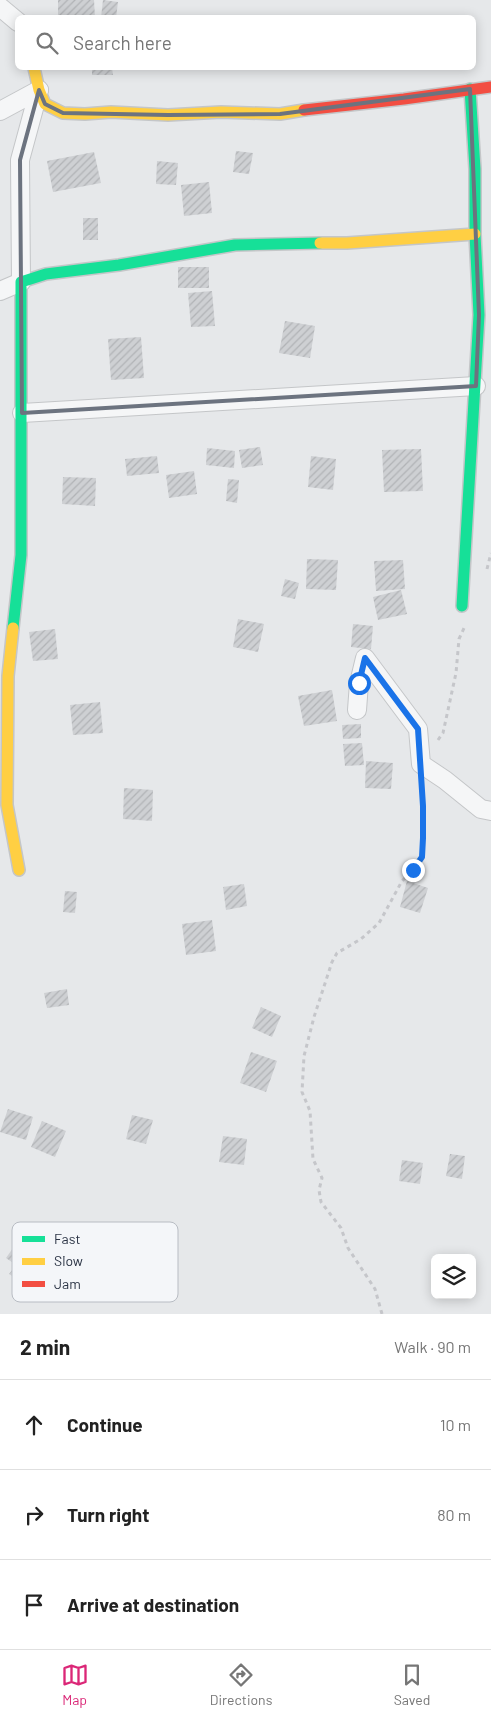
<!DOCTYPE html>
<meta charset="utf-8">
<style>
:root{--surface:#fff;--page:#f6f6f6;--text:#222;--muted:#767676;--line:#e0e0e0;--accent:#db2777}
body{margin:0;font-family:Barlow,sans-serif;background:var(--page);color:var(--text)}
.controls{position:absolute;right:15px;bottom:15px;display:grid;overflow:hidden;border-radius:8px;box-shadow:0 2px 12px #0003}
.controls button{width:45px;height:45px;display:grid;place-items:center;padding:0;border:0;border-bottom:1px solid var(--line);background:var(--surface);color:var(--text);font:25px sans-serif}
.stop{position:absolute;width:15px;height:15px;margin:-11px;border:4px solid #1a73e8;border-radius:50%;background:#fff}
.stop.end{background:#1a73e8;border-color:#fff;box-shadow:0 1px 5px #0008}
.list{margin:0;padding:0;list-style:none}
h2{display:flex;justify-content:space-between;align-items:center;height:65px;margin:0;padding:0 20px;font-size:21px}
h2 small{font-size:16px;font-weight:400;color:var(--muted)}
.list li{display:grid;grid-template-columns:32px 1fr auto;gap:15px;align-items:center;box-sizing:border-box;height:90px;padding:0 20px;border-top:1px solid var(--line)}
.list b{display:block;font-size:19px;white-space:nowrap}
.list em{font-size:16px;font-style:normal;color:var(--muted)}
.icon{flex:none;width:28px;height:28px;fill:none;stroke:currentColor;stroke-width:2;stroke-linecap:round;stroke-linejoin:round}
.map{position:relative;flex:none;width:491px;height:1314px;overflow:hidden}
.search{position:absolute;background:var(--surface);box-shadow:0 2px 12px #0003;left:15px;right:15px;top:15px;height:55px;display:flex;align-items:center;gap:12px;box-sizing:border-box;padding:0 18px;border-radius:8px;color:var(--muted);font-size:19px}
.sheet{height:335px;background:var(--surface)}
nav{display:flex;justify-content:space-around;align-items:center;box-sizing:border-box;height:70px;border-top:1px solid var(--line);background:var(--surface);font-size:14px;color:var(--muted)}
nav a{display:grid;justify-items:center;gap:2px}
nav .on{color:var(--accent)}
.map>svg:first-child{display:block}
</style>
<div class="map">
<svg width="491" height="1314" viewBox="0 0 491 1314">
<defs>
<pattern id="building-hatch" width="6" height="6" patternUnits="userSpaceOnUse" patternTransform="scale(1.25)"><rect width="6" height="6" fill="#ced0d3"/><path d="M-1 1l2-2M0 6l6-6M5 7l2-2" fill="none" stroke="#b1b3b6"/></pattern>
</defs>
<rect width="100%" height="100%" fill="#e6e8ea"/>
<g fill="url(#building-hatch)">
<polygon points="58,0 94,0 95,18 58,18"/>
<polygon points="103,0 118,2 116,18 101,18"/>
<polygon points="92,68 112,68 113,75 92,75"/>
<polygon points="236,151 253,153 249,174 233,172"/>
<polygon points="94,152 101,183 53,192 47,161"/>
<polygon points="157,161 178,163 176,185 156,184"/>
<polygon points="209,182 212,213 184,216 181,185"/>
<rect x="83" y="218" width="15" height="22"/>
<rect x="178" y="267" width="31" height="21"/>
<polygon points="212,291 215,326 191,327 188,293"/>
<polygon points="285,321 315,326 310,358 279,353"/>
<polygon points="141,337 144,378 111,380 108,339"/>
<polygon points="260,447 263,465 242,468 239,450"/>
<polygon points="207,448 235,451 234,468 206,465"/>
<polygon points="421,449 423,491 384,492 382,450"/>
<polygon points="157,456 159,473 127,476 125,459"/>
<polygon points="311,456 336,459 333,490 308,487"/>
<polygon points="194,471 197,494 169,498 166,475"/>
<polygon points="63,477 96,478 95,506 62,504"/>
<polygon points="228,479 239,480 237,503 226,501"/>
<polygon points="307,559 338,560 336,590 306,589"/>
<polygon points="403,560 405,589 376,591 374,561"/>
<polygon points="285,579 299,583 295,599 281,596"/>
<polygon points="401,590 407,614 378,620 373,597"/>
<polygon points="238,619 264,624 258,652 233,647"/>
<polygon points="353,624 373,626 371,649 351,647"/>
<polygon points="55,629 58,659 33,661 29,632"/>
<polygon points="332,690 337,721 304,726 298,696"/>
<polygon points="100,702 103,733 73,735 70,705"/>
<polygon points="361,724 361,738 343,739 342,725"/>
<polygon points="362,743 364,765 345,766 343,744"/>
<polygon points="366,761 393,763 391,789 365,788"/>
<polygon points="124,788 153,790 152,821 123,819"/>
<polygon points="407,881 428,888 420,913 400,907"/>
<polygon points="244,884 247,906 226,910 223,887"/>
<polygon points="65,891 77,892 75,913 63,912"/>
<polygon points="212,920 216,951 186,955 182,924"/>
<polygon points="67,989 69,1005 47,1008 44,993"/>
<polygon points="261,1007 281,1016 272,1037 252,1028"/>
<polygon points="251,1052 277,1061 266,1092 240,1083"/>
<polygon points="8,1109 33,1117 26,1140 0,1132"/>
<polygon points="132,1115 153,1120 146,1144 126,1139"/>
<polygon points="42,1121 66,1131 55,1157 31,1147"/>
<polygon points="223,1136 247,1139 244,1165 219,1162"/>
<polygon points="450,1154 465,1156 462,1179 446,1176"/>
<polygon points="402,1160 423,1163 420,1184 399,1181"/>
<polygon points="13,1248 33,1263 20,1281 9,1274 16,1265 6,1258"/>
</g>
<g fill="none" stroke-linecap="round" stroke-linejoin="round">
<defs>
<g id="street">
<polyline points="0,7 18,22"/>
<polyline points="0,111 39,90"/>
<polyline points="0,291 21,282 20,160 39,90"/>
<polyline points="22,413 476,386"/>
<polyline points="357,710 359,683 365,658 418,729 421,764 445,780 481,809 491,811"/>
</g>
<g id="fast">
<polyline points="462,606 479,315 475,234 475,169 470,89"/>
<polyline points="13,628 21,555 21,282 46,274 119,265 235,245 320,243"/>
</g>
<g id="slow">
<polyline points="34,68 39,90 45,104 63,113 85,114 111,112 168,115 221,112 280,114 304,110"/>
<polyline points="320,243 347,243 475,234"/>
<polyline points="13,628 8,676 7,805 19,870"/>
</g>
<polyline id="jam" points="304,110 404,99 491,87"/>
</defs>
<use href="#street" stroke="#c4c6c8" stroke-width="20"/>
<use href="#fast" stroke="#c4c6c8" stroke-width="14"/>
<use href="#slow" stroke="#c4c6c8" stroke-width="14"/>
<use href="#jam" stroke="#c4c6c8" stroke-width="14"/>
<g stroke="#c5c6ca" stroke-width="3" stroke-dasharray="4 4" stroke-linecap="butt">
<polyline points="487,569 491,553"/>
<polyline points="438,740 443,733 456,673 459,639 465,626"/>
<polyline points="382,1314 375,1289 348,1248 341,1228 321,1202 319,1190 322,1178 313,1159 310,1111 302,1092 304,1056 314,1017 332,962 337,953 361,939 379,923 402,881 413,870 421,857 423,838 422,786"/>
</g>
<use href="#street" stroke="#f5f6f7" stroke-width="18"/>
<use href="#fast" stroke="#16e098" stroke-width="11"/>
<use href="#slow" stroke="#ffcf43" stroke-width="11"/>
<use href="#jam" stroke="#f24e42" stroke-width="11"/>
</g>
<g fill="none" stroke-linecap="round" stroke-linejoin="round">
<polyline stroke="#1a73e8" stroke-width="6" points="359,683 365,658 418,729 423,806 423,838 422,857 413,870"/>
</g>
<path fill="none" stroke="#6c737f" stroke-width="4" stroke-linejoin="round" d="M470,89L479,315L476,386L22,413L20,160L39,90L45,104L63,113L168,115L280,114Z"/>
<rect x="12" y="1222" width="166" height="80" rx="8" fill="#f4f6f9" stroke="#b8bcc3" stroke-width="1"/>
<rect x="22" y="1236" width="23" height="6" fill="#16e098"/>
<rect x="22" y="1258" width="23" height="7" fill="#ffcf43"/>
<rect x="22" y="1281" width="23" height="6" fill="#f24e42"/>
<g font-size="14" fill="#2b3445">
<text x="54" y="1244">Fast</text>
<text x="54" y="1266">Slow</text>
<text x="54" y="1289">Jam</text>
</g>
</svg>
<div class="controls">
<button><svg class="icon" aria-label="layers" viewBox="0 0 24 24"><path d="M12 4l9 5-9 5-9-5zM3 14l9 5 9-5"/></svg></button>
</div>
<div class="stop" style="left:359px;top:683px"></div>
<div class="stop end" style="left:413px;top:870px"></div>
<div class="search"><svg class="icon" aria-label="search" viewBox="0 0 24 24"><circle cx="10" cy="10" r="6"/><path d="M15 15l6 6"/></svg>Search here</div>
</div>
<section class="sheet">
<h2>2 min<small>Walk · 90 m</small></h2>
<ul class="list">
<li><svg class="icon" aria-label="ahead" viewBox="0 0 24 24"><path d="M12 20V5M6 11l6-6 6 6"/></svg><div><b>Continue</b></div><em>10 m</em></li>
<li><svg class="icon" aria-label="right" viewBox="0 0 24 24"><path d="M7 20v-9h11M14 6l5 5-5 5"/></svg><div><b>Turn right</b></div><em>80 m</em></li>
<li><svg class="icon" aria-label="arrive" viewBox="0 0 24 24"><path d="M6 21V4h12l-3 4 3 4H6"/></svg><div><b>Arrive at destination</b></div></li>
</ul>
</section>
<nav>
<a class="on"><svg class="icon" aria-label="map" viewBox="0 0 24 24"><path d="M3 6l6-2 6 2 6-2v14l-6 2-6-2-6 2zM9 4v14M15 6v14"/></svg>Map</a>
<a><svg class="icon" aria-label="directions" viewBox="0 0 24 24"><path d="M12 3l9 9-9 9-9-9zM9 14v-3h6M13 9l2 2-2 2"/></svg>Directions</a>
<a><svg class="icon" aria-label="saved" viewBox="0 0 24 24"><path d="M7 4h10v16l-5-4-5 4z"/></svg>Saved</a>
</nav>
